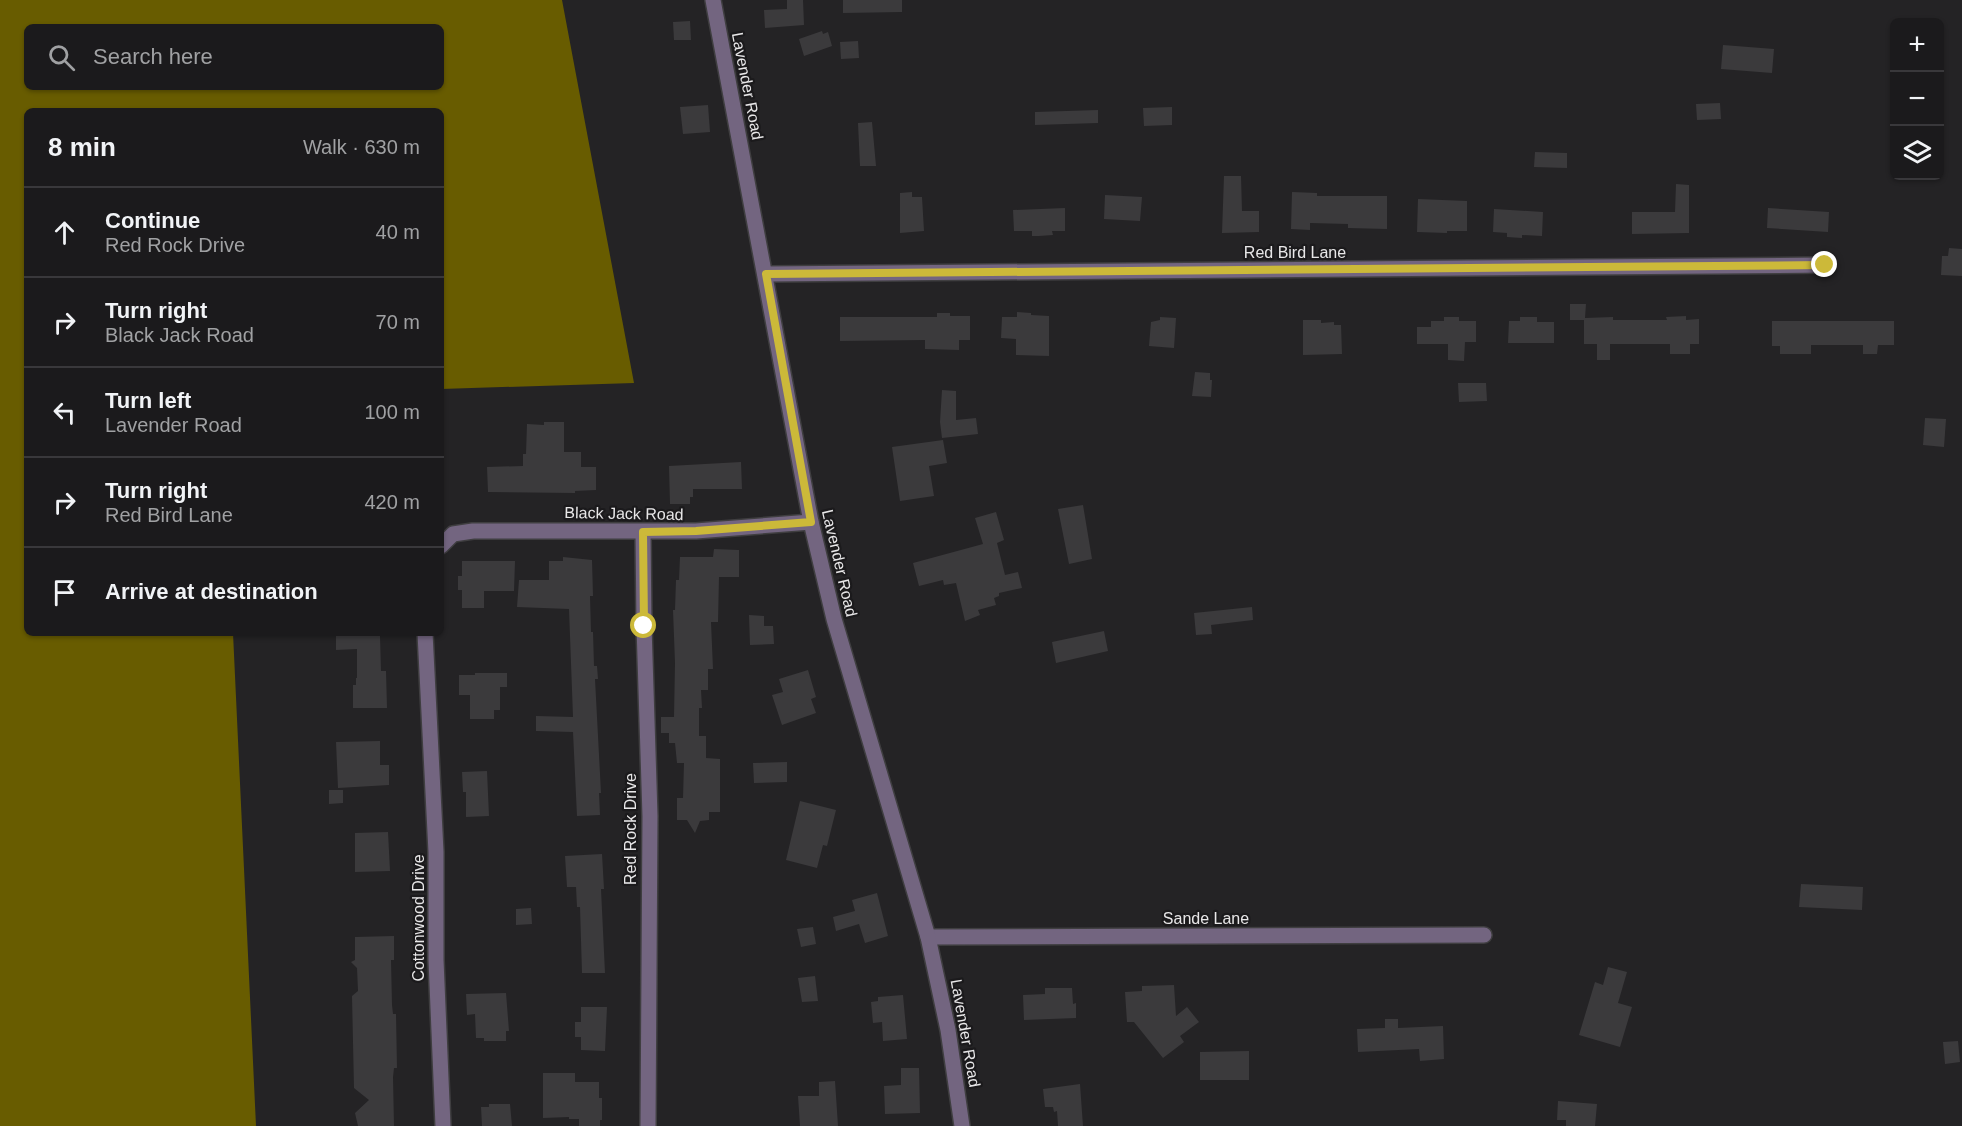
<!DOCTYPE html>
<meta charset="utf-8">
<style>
:root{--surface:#1b1a1c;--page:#282729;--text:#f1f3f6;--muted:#a0a1a3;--line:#39383b}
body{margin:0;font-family:Helvetica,sans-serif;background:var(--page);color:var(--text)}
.controls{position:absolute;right:18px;top:18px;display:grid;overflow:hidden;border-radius:9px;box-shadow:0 2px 4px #0004}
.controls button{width:54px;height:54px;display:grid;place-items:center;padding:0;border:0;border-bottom:2px solid var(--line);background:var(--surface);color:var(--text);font:30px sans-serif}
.stop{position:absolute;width:18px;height:18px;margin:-14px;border:4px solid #ccb939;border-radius:50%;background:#fff}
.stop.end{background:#ccb939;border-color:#fff;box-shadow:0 2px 6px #0008}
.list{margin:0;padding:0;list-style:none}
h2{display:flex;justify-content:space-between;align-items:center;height:78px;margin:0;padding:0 24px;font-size:26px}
h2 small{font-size:20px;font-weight:400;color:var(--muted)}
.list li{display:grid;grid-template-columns:39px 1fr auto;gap:18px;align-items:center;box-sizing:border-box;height:90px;padding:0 24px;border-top:2px solid var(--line)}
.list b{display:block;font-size:22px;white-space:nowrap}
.list p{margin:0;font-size:20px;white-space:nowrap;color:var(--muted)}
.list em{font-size:20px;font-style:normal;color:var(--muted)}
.icon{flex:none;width:33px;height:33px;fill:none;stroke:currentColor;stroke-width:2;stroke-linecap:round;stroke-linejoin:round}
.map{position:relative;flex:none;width:1962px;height:1126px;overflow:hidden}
.search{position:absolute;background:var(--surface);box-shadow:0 2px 4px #0004;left:24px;top:24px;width:420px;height:66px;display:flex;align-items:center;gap:15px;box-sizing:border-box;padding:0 21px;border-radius:9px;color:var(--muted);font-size:22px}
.panel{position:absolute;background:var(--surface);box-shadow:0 2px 4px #0004;left:24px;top:108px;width:420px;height:528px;border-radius:9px}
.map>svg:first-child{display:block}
</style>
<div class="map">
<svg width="1962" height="1126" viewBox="0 0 1962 1126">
<rect width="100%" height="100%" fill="#242325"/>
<path fill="#685c00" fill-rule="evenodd" d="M0,0H562L634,383L441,389V111H27V633H233L256,1126H0ZM27,27H441V87H27Z"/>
<g fill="#3b3a3c">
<polygon points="787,0 803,0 804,25 765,28 764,10 787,9"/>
<polygon points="843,0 902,0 902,12 843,13"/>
<polygon points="690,21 691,40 674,40 673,22"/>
<polygon points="822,31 823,34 828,32 832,46 804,56 799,39"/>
<polygon points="858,41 859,58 841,59 840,42"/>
<polygon points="1723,45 1774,49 1772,73 1721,69"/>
<polygon points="1720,103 1721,119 1697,120 1696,104"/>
<polygon points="708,105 710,132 683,134 680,107"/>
<polygon points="1172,107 1172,125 1144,126 1143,108"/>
<polygon points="1098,110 1098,123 1035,125 1035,112"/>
<polygon points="872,122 876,166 860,166 858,123"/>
<polygon points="1535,152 1567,153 1567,168 1534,167"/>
<polygon points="1224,176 1241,176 1242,211 1259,211 1259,232 1222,233"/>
<polygon points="1676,184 1689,185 1689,233 1632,234 1632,212 1675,212"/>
<polygon points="912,192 912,197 922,197 924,231 900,233 900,193"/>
<polygon points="1292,192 1317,193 1317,196 1387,196 1387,229 1348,228 1348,224 1310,223 1310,230 1291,229"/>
<polygon points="1105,195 1142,197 1140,221 1104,219"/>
<polygon points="1418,199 1467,201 1467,231 1447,231 1447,233 1417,232"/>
<polygon points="1065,208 1065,231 1052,231 1053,235 1039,236 1032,236 1032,231 1014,231 1013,210"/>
<polygon points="1768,208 1829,212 1828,232 1767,228"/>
<polygon points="1494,209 1543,212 1542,236 1522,235 1522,238 1507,237 1507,233 1493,232"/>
<polygon points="1949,248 1962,249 1962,276 1941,275 1942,256 1948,256"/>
<polygon points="1570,304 1586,304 1585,318 1613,317 1613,320 1667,320 1666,317 1686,316 1686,320 1699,319 1699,344 1690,344 1690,354 1670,354 1670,344 1610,344 1610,360 1597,360 1597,344 1584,344 1584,320 1570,320"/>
<polygon points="1017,312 1031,313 1031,315 1049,316 1049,356 1016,355 1016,339 1001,338 1002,317 1017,317"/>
<polygon points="937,313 950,313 950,316 970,316 970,340 959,340 959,350 925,349 925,340 840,341 840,317 937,317"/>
<polygon points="1160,317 1176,318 1174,348 1149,346 1151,322 1160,320"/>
<polygon points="1444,317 1459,317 1459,321 1476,321 1476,342 1465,342 1464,361 1448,360 1448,344 1417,344 1417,327 1431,327 1431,321 1444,321"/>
<polygon points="1520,317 1537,317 1537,322 1554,322 1554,343 1508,343 1509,321 1520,321"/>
<polygon points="1303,320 1321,320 1321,323 1334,322 1334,325 1341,325 1342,354 1303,355"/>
<polygon points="1772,321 1894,321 1894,345 1878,345 1877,354 1863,354 1863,345 1811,345 1811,354 1780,354 1780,346 1772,346"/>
<polygon points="1195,372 1210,373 1210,380 1212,380 1211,397 1192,396"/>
<polygon points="1458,383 1486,383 1487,401 1459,402"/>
<polygon points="942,390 956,391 956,420 976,418 978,434 942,438 940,422"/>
<polygon points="1925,418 1946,419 1944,447 1923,445"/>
<polygon points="544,422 564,422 564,452 581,452 581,467 596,467 596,490 575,491 575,493 488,492 487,467 523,466 523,454 526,454 527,424 544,425"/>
<polygon points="943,440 947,463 929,466 934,496 900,501 892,447"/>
<polygon points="741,462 742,489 693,489 693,497 690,497 690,504 670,504 669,466"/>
<polygon points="1083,505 1092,559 1069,564 1058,509"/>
<polygon points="996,512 1004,540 997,543 1005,575 1018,572 1022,588 999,593 999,596 994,598 996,605 978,610 980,615 965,621 956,583 944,585 943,580 919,586 913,563 983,544 975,518"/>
<polygon points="714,549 739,550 739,577 719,577 718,622 711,622 713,669 708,669 708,690 701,690 702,708 699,708 699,736 706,736 706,758 720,759 720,812 709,812 709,820 700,821 695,833 687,820 677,820 677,798 683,798 684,763 677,763 675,743 669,743 669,733 661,733 661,717 674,717 675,663 673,610 675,610 676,580 679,580 680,557 713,557"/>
<polygon points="563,557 592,560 593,596 590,596 591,632 593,632 594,666 597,666 598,679 595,679 601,793 599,793 600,815 577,816 573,732 536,731 536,716 573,717 569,609 517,607 519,580 549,580 549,561 563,561"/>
<polygon points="462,561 515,561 514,591 484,591 484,608 462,608 462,590 458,590 458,576 462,576"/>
<polygon points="1252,607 1253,620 1211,625 1212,634 1196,635 1194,613"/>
<polygon points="749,615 764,616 764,626 773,626 774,644 750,645"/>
<polygon points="1104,631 1108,651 1056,663 1052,642"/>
<polygon points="336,633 377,633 377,636 380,636 381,671 386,671 387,708 353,708 353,685 356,685 356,678 357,678 357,649 336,650"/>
<polygon points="808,670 816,697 811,699 816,713 782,725 772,695 783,692 779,679"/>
<polygon points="475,673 507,673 507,687 500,687 500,710 494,710 494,719 470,719 470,695 459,695 459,675 475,675"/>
<polygon points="380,741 380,765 389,765 389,785 338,788 336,742"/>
<polygon points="787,762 787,782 754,783 753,763"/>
<polygon points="487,771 489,816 466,817 466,792 463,792 462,772"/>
<polygon points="329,790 343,790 343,803 329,804"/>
<polygon points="800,801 836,810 827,846 823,845 817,868 786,860"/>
<polygon points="388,832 390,871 355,872 355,833"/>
<polygon points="602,854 604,889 601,889 605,973 582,973 580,907 577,907 576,887 567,887 565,856"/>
<polygon points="1801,884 1863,887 1862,910 1799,907"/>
<polygon points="877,893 888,936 865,943 859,924 836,931 833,917 855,911 852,900"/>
<polygon points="531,908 532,924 516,925 516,909"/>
<polygon points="813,927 816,944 801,947 797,929"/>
<polygon points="394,936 394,960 391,960 392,1005 393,1014 396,1014 397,1068 394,1068 393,1077 394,1126 358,1126 355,1113 369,1100 354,1088 352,996 358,991 357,968 351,962 355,960 355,937"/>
<polygon points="1608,967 1627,972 1618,1003 1632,1007 1620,1047 1579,1035 1595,982 1603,985"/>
<polygon points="815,976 818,1001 802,1002 798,978"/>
<polygon points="1174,985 1176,1016 1187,1007 1199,1022 1180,1036 1184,1042 1163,1058 1134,1022 1127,1022 1125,992 1142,991 1142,986"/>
<polygon points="1045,988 1072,988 1073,1004 1076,1003 1076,1018 1024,1020 1023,995 1045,994"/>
<polygon points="506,993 509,1031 506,1031 506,1041 484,1041 484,1038 476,1038 475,1014 467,1015 466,994"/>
<polygon points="903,995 907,1039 883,1041 882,1022 873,1023 871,1002 878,1001 878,997"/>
<polygon points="581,1007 607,1007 605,1051 581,1050 581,1037 575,1037 575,1022 581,1022"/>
<polygon points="1385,1019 1398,1019 1398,1028 1443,1026 1444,1059 1420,1061 1419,1049 1358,1052 1357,1029 1385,1028"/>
<polygon points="1958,1041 1960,1062 1945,1064 1943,1042"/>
<polygon points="1249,1051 1249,1080 1200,1080 1200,1052"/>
<polygon points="901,1068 919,1068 920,1113 885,1114 884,1086 901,1085"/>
<polygon points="543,1073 575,1073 575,1082 599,1082 599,1098 602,1098 602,1120 600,1120 600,1126 579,1126 579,1119 569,1119 569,1117 543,1118"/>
<polygon points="835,1081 838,1126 800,1126 798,1096 819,1096 819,1082"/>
<polygon points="1080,1084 1083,1126 1058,1126 1057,1111 1054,1112 1053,1107 1045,1107 1043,1089"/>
<polygon points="1558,1101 1597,1104 1595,1126 1566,1126 1566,1120 1557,1120"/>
<polygon points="489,1104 510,1104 512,1126 482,1126 481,1107 489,1107"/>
</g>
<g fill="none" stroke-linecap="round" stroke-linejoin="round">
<defs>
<g id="minor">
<polyline points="766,274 1825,265"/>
<polyline points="643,532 644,626 650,816 648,1126"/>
<polyline points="441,546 453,534 473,531 696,531 811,522"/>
<polyline points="425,633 436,852 436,960 443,1126"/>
<polyline points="928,937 1484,935"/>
</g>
<polyline id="tertiary" points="713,0 811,522 834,619 928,937 948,1030 962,1126"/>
</defs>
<use href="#minor" stroke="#3f3e40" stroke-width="18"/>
<use href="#tertiary" stroke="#3f3e40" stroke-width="18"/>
<use href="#minor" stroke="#736580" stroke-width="15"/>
<use href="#tertiary" stroke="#736580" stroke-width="15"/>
</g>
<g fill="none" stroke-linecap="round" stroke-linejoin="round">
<polyline stroke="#ccb939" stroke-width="8" points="644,626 643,532 696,531 811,522 766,274 1825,265"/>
</g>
<g text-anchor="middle" stroke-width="4.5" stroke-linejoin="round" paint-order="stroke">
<g font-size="16" fill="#e8e7e8" stroke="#1b1a1c">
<text transform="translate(748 86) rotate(79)" y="6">Lavender Road</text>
<text x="1295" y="258">Red Bird Lane</text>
<text transform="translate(624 513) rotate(1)" y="6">Black Jack Road</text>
<text transform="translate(840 563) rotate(77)" y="6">Lavender Road</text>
<text transform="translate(630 829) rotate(-90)" y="6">Red Rock Drive</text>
<text transform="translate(418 918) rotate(-90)" y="6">Cottonwood Drive</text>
<text x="1206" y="924">Sande Lane</text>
<text transform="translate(966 1033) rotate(80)" y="6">Lavender Road</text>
</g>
</g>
</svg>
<div class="controls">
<button>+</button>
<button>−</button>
<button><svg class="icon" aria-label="layers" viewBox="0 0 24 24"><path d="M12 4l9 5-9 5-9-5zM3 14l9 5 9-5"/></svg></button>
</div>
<div class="stop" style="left:644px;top:626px"></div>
<div class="stop end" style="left:1825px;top:265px"></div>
<div class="search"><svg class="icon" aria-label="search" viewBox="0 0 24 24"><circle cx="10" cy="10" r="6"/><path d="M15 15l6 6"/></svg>Search here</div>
<section class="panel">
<h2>8 min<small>Walk · 630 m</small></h2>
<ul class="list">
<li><svg class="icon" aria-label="ahead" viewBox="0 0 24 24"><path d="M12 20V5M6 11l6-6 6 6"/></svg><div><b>Continue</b><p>Red Rock Drive</p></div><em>40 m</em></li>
<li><svg class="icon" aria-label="right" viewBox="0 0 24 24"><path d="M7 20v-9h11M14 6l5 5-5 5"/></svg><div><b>Turn right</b><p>Black Jack Road</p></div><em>70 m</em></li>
<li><svg class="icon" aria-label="left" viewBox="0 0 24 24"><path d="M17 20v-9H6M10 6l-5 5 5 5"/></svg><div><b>Turn left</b><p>Lavender Road</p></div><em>100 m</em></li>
<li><svg class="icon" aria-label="right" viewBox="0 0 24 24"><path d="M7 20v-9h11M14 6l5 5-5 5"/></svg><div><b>Turn right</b><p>Red Bird Lane</p></div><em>420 m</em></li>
<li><svg class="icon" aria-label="arrive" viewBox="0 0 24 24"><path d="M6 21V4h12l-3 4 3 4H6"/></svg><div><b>Arrive at destination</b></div></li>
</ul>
</section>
</div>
